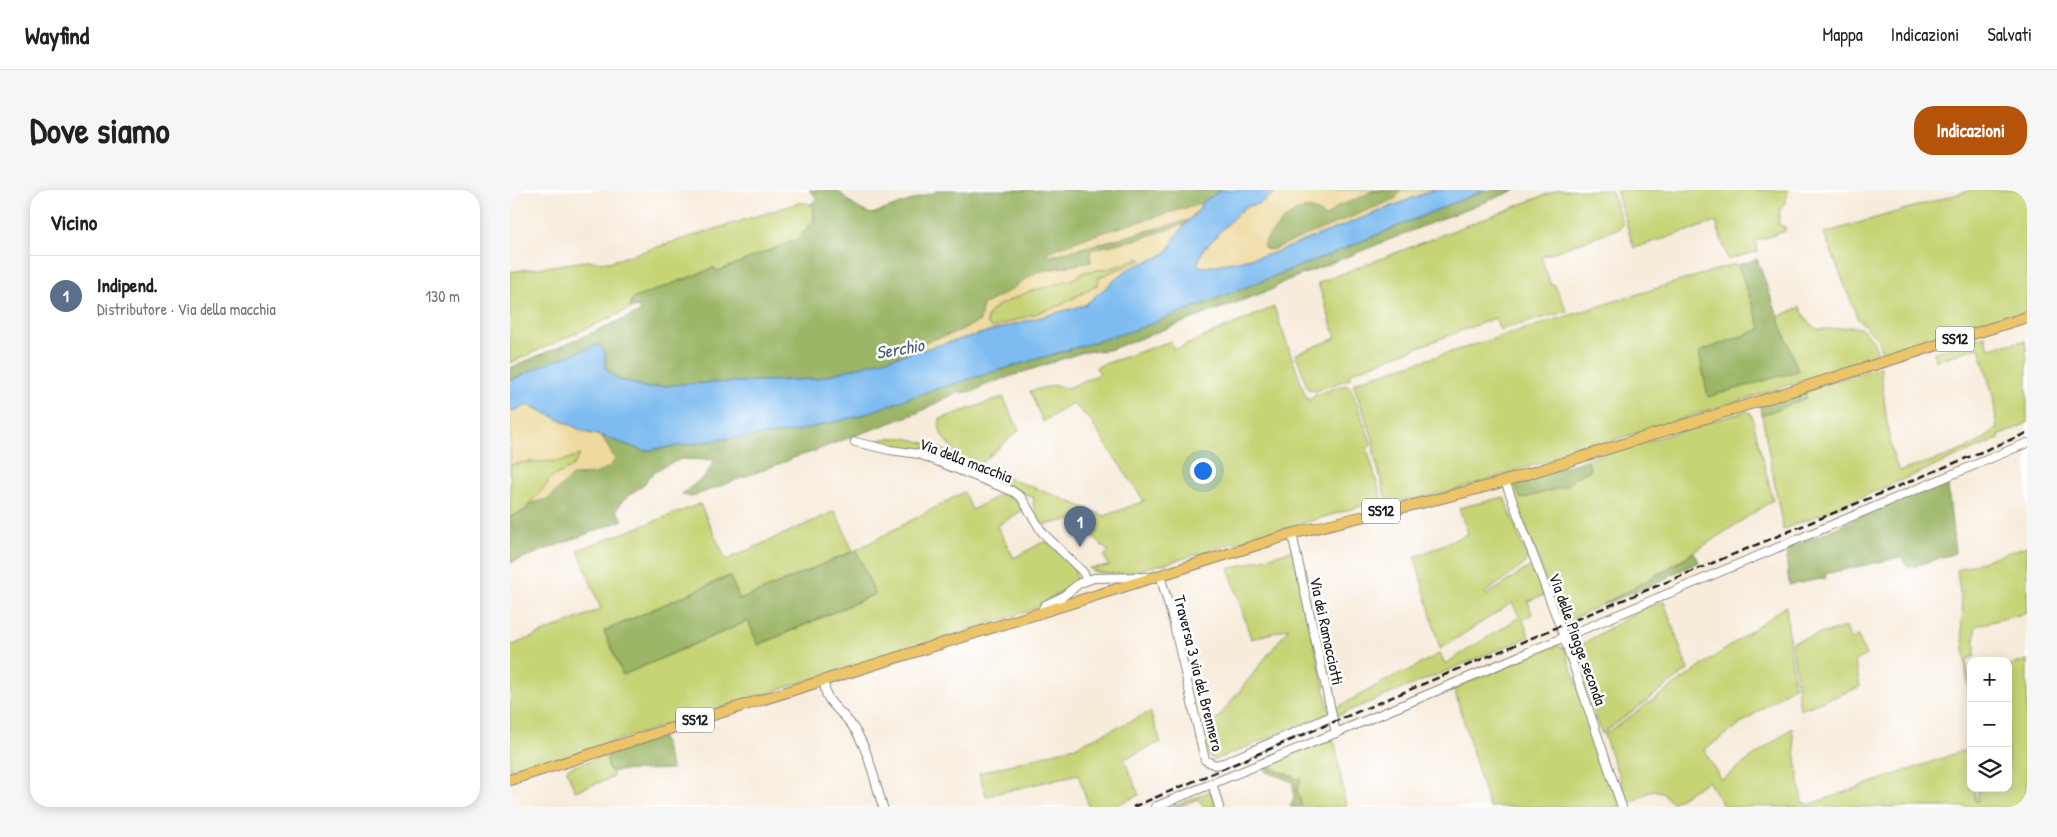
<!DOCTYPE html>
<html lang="it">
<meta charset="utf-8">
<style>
:root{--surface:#fff;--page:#f6f6f6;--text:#202124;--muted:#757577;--line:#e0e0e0;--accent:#b45309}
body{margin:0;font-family:"Patrick Hand",sans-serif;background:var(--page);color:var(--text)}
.controls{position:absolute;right:15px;bottom:15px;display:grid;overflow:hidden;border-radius:10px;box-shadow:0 2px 12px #0003}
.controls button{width:45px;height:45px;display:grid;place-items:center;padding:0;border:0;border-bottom:1px solid var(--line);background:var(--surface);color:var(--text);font:25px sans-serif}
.you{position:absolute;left:692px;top:280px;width:18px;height:18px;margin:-12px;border:4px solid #fff;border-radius:50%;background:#1a73e8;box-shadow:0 0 0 8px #1a73e833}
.badge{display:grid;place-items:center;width:32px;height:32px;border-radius:50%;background:var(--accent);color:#fff;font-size:16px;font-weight:700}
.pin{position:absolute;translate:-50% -41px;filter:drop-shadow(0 1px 2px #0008)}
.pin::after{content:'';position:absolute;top:26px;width:18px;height:15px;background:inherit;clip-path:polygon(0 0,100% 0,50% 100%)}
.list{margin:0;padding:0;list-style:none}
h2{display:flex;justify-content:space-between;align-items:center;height:65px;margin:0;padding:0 20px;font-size:21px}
h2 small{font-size:16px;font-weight:400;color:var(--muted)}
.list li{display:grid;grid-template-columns:32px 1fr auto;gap:15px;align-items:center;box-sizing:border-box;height:80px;padding:0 20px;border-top:1px solid var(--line)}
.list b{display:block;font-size:19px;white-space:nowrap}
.list p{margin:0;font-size:16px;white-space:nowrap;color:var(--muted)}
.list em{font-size:16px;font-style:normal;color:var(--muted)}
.icon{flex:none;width:28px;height:28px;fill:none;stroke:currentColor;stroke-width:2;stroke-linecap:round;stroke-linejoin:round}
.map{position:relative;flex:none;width:1517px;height:617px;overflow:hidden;border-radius:20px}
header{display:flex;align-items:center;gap:30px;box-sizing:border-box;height:70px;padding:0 25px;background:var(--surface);border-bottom:1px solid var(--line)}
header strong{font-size:24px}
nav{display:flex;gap:28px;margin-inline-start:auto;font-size:18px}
.intro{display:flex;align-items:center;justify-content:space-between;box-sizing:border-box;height:120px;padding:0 30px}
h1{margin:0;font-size:35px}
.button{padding:12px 22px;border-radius:20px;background:var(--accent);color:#fff;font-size:18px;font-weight:700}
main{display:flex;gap:30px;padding:0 30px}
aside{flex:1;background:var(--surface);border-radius:20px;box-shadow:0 2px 12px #0003}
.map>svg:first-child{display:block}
</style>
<header>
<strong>Wayfind</strong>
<nav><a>Mappa</a><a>Indicazioni</a><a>Salvati</a></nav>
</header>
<div class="intro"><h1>Dove siamo</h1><a class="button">Indicazioni</a></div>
<main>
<aside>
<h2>Vicino<small></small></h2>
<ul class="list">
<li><span class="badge" style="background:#5c6f8a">1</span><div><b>Indipend.</b><p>Distributore · Via della macchia</p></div><em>130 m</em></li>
</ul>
</aside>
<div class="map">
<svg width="1517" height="617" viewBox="0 0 1517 617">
<rect width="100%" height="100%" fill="#fff"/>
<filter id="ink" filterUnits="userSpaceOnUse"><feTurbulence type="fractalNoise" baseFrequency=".02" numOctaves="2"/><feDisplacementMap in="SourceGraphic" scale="10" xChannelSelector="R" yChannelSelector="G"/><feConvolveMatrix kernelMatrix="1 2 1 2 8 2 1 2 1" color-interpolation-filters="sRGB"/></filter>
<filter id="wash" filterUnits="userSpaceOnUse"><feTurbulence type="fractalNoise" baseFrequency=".0096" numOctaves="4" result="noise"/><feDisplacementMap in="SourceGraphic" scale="20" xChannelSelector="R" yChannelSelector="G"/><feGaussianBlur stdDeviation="1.12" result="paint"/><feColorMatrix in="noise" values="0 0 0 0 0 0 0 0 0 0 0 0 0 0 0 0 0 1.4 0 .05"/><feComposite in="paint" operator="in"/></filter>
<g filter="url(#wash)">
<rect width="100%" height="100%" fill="#f7ebda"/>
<g fill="#c6d476" stroke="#717849">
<polygon points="1048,0 1101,0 1113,35 1110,38 1031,67 1041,95 1044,94 1057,121 990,140 985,128 840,183 841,188 806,201 798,199 786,164 826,148 808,93"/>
<polygon points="1106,0 1279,0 1275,13 1270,19 1268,34 1275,37 1275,41 1246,51 1248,61 1218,70 1206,32 1124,58"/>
<polygon points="1462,0 1517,0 1517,121 1373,166 1367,148 1348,129 1314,43"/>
<polygon points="289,13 298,13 304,19 304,31 288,49 208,81 204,78 122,109 120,119 0,173 0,82 76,71 99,72"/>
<polygon points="629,68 633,70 589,87 588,94 549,116 482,138 477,134 477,128 481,121 489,115 518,102 563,89 574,82 602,78"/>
<path d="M1225,74L1228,75L1251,139L1192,161L1287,181L1268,127L1290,117L1297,131L1307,139C1340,141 1356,123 1369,167L939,302L877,313L864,264V251L843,194L857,188Z"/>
<path d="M764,117L797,210L802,209L804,205L835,195L840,197L862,254L857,259L872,310L657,373L613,384L591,383L583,381L579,378L599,376L594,366L599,362L568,333L560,330L532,335L523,315L524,308L403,259L368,254L367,251C394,241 422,256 449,266C440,254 426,246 430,229L493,207L509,240L467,277L536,302L595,326L634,311L583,235L584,233L562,213L533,232L520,201L546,195L555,199L590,184L586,177L661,151L664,160Z"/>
<path d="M1475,146L1479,158L1515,151L1517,168V233L1489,246V249L1273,340L1252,225L1296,208L1295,200L1371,177V182C1374,204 1378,266 1390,281C1414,273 1470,259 1483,240L1487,239L1483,205L1469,157L1425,171L1424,162Z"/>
<path d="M1236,221L1241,223L1263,310C1195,355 1128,401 1052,433L1001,298L1004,293L1011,309L1056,296L1066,287L1079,280L1078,269Z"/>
<polygon points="71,264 62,277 40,288 36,296 16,320 0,327 0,275 18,272 51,271"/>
<path d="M454,302L462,320L495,302L501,305L515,319L487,336L504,368L531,353L537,352L564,378C567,386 567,390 562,396L520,421L0,584V456L91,419L68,360L190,314L216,370L325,321L343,361L230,410L219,386L94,441L113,485L238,431L249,455L365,404L346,360Z"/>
<polygon points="994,307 1017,368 1015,374 975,403 977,405 1022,375 1034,405 1018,411 1022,424 1013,429 1019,447 826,526 824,519 892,482 894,483 930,463 935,474 1010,427 1002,413 930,459 905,367 958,344 949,318"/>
<polygon points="1517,356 1517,423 1468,435 1465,439 1465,466 1456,470 1459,489 1461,489 1461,531 1451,427 1453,425 1447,380"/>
<polygon points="783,360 820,523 705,570 698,565 694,546 779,438 741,449 719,379"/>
<polygon points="1154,412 1178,480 1092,544 1062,460 1134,418"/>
<polygon points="1276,416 1284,496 1194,560 1211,590 1282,538 1292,613 1298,613 1298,615 1461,558 1461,598 1464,598 1466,612 1468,612 1468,598 1498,598 1498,476 1517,470 1517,617 1214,617 1198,591 1162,613 1151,602 1143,600 1121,612 1118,611 1094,545"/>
<polygon points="1336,437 1340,449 1348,446 1356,465 1345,472 1350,497 1290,520 1282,452"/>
<polygon points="1048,455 1055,460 1110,617 979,617 944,498"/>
<polygon points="640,522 651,552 614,569 629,605 602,617 579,617 568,584 476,606 469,583 565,557"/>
<polygon points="822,549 825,553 836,617 792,617 787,600 791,590 755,576"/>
<polygon points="97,565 98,579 103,581 102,588 65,601 57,581 58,578"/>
<polygon points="701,601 707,617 694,617 688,609 668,617 662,617"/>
</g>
<g fill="#9cb667" stroke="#5c6942">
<path d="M299,0H328C336,10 349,21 362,24L430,0H711L692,13L578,47L566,60L678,30L675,34L625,50L583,59L580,62L581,72L538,79L473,115L470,131L445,143L412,153L404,162L305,189L173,194L138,198L107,189L95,178V164L33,175L0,191V178L130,122L129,117L120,119L122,109L204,78L208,81L288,49L304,31V19L300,15L307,8Z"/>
<path d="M891,0L886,9L772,57L761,60L755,59L753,55C760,42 785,14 802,19C806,20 812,25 816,27L828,16L845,10L862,1Z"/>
<path d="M975,0H1006C928,29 851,62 773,92L763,99L599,160L573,162L475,195L465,201L446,203L407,223L314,257C302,264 289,264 277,271L181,307L172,304L196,285L205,270L171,269L152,277L138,287L135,293L112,311L106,320L113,330L0,373V327L16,320L20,313L38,309L63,285L75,286L105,270L92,246L134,261L206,250L282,242L349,226L416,202L625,140L821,64Z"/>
<polygon points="1247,69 1288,181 1198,207 1189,163 1191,161 1251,139 1228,75"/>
<polygon points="1295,200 1296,208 1252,225 1249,214"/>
<polygon points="1078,269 1080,280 1066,287 1057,296 1011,309 1004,293"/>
<polygon points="1437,289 1445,363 1399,378 1391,367 1315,384 1316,388 1279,395 1276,362 1280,358"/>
<polygon points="346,360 365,404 248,455 238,431 113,485 94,441 220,386 230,410"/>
<polygon points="1184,362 1189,372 1158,386 1157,389 1092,415 1159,379"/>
<polygon points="152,547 162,579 103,581 98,579 97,565"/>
<polygon points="755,576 791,590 787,600 792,617 780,617 784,607 783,592 755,581"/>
</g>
<g fill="#eeda9e" stroke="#857b5d" fill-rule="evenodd">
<path d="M769,0H872L862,1L845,10L828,16L816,27C812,25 806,20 802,19C785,14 760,42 753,55L755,59L761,60L885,9L891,0H923L761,64L703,76L692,77L687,74L693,60L724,27L735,17L750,13Z"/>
<polygon points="692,13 690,18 678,30 541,66 535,63 578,47"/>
<path d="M675,34L666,46L659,60L649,67L618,79L575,115L404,162L412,153L445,143L470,131L473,115L497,102L527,82L581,72L580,62L583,59L625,50ZM629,68L632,70L589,87L588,95L549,116L482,138L477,134V128L481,121L489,115L518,102L563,89L574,82L602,78Z"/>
<polygon points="19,215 77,243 92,246 105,270 99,277 85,284 63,285 38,309 20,313 36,296 40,288 62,277 70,265 51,271 18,272 0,275 0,222"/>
</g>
<polygon fill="#7dbbf0" stroke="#4c6c86" points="711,0 769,0 750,13 735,17 724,27 693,60 687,74 692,77 703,76 761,64 923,0 975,0 821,64 625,140 416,202 349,226 282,242 206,250 134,261 92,246 77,243 19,215 0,222 0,191 33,175 89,155 95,164 95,178 107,189 138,198 173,194 305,189 575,115 618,79 649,67 659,60 666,46 690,18 692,13"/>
</g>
<g filter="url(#ink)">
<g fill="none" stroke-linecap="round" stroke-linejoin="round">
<defs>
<g id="minor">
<polyline points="345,252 380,260 409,264 502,301 511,307 532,342 573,382 577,390"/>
<polyline points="995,291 1050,436 1112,617"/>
<polyline points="782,344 826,543"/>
<polyline points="650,385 663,430 695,570 705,575 714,573 822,526"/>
<polyline points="530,424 535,415 552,407 570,393 584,388 636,387"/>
<path d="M314,491C315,514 327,516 340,533C358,555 364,590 373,617"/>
<polyline points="702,593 709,617"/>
<polyline points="645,617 826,543 1517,253"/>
</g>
<path id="major" d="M0,590L184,531L782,344C853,325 925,312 995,291L1517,127"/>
</defs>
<use href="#minor" stroke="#8a847b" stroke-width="10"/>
<use href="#major" stroke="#8a847b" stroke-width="12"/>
<use href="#minor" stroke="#fff" stroke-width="8"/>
<use href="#major" stroke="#edc569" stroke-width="10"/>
<polyline stroke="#1c1c1c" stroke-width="2.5" stroke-dasharray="8 4" stroke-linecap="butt" points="623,617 1050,436 1517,243"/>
</g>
</g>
<g text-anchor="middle" stroke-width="5" stroke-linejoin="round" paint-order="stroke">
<g fill="#fff" stroke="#606060" stroke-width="1">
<rect x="1426" y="136.5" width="38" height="25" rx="4"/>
<rect x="852" y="308.5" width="38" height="25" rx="4"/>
<rect x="166" y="517.5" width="38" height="25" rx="4"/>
</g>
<g font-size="15" font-weight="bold" fill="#1c1c1c">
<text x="1445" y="154">SS12</text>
<text x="871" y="326">SS12</text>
<text x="185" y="535">SS12</text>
</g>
<g font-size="16" fill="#1c1c1c" stroke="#fff">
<text transform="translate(456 270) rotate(21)" y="6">Via della macchia</text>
<text transform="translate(817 441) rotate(78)" y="6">Via dei Ramacciotti</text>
<text transform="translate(1068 449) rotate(70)" y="6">Via delle Piagge seconda</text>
<text transform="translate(689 483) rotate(76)" y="6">Traversa 3 via del Brennero</text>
</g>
<g font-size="18" font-style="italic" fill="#435c71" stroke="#fff">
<text transform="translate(390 159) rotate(-10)" y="6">Serchio</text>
</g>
</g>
</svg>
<div class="controls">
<button>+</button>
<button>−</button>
<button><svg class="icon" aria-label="layers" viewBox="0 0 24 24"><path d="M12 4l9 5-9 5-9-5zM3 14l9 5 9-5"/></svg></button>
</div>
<div class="you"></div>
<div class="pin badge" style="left:570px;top:357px;background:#5c6f8a">1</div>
</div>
</main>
